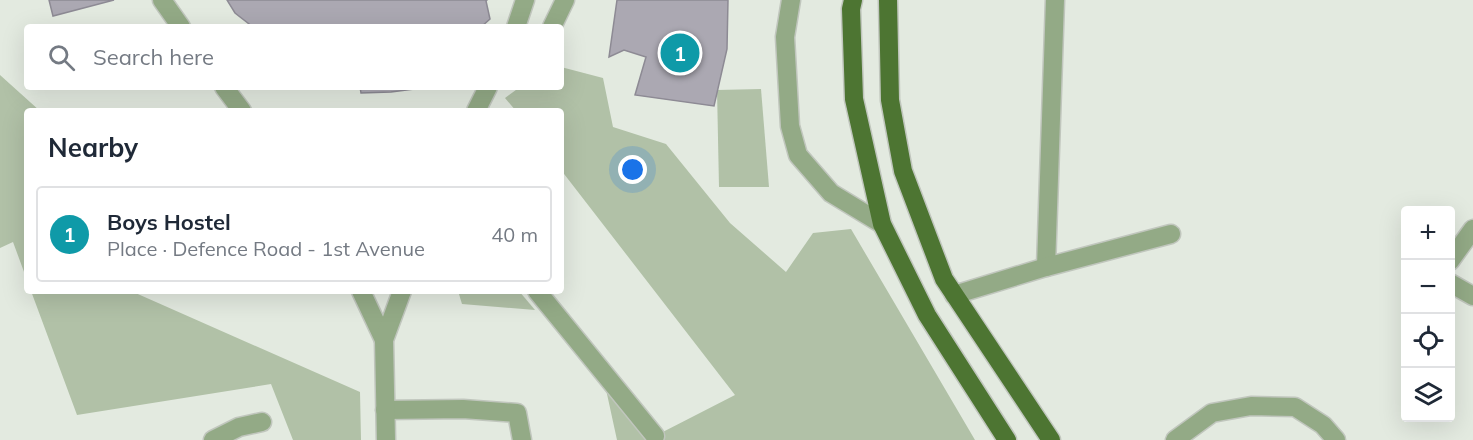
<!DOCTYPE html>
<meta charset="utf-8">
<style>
:root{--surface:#fff;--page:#f6f6f7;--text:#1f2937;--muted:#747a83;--line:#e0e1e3;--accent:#1a73e8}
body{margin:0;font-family:Mulish,sans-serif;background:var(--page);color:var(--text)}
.controls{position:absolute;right:18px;bottom:18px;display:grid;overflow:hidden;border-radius:6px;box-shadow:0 6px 24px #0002}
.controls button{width:54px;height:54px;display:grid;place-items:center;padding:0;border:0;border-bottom:2px solid var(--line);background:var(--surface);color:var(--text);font:30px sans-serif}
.you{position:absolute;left:633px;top:170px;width:21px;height:21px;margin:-15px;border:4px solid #fff;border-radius:50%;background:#1a73e8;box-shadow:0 0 0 9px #1a73e833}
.badge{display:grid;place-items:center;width:39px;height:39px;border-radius:50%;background:var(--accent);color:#fff;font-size:20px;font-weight:700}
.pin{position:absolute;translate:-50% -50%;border:3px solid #fff;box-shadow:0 2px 6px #0006}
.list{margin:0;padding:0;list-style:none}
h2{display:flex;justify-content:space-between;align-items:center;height:78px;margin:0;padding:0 24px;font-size:26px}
h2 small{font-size:20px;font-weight:400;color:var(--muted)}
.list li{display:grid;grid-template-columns:39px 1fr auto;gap:18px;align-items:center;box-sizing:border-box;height:96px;margin:0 12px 12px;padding:0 12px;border:2px solid var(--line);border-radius:6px}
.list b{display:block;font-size:22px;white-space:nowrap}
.list p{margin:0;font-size:20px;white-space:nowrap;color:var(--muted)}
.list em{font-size:20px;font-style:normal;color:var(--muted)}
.icon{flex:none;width:33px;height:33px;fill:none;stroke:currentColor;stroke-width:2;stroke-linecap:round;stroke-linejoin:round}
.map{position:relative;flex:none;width:1473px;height:440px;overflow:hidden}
.search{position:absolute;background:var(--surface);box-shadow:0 6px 24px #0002;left:24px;top:24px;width:540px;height:66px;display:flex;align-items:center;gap:15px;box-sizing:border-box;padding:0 21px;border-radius:6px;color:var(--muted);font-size:22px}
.panel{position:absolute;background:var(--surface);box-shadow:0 6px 24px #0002;left:24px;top:108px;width:540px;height:186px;border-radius:6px}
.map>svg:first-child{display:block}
</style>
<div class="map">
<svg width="1473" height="440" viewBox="0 0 1473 440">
<rect width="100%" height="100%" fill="#e3eae0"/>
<g fill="#b1c1a7">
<polygon points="561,67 603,78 613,127 666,144 730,223 786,272 813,233 851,229 975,440 617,440 602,371 655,436 735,395 561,170 561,111 516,111 505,98 520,87 561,87"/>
<polygon points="0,75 40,111 27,111 27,280 13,242 0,248"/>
<polygon points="761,89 769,187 719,187 717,90"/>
<polygon points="31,291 131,291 360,392 361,440 293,440 271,384 77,415"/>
<polygon points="458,291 519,291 535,310 462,304"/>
</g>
<g fill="#aba8b2" stroke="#8d8a94" stroke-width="1.5">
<polygon points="49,0 114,0 53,16"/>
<polygon points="227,0 487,0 486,1 490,19 481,27 253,27 235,13"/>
<polygon points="617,0 728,0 727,49 714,106 635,95 646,57 624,50 609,57"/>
<polygon points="360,87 430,87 391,92 361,93"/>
</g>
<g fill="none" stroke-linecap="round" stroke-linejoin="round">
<defs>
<g id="minor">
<polyline points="162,0 181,27"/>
<polyline points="791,0 785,37 790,126 798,155 831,193 882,224"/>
<polyline points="516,27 525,0"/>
<polyline points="552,27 565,0"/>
<polyline points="224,87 242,111"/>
<polyline points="476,111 488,87"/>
<polyline points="1450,261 1473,229"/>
<polyline points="1046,267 1055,0"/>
<polyline points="1450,283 1473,296"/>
<polyline points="361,291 384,340"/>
<polyline points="537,291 655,436"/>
<polyline points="954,295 1046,267 1171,234"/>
<polyline points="385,410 463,409 517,413 522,440"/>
<polyline points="213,440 239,427 262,422"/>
<polyline points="386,440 384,340 402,291"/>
<polyline points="1175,440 1212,413 1251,406 1295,407 1323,425 1336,440"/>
</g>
<g id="major">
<polyline points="853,0 851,9 854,99 882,224 927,315 1007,440"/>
<polyline points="888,0 890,100 903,171 944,279 1051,440"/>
</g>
</defs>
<use href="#minor" stroke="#c0c6bd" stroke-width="21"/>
<use href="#major" stroke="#c0c6bd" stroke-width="21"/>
<use href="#minor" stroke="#93aa86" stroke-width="18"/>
<use href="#major" stroke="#4d7532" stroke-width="18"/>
</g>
</svg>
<div class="controls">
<button>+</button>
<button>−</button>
<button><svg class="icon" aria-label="locate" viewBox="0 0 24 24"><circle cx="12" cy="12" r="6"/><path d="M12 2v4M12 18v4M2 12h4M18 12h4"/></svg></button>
<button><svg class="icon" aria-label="layers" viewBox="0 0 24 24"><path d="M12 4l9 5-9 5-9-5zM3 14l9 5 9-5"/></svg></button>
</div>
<div class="you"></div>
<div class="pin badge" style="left:680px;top:53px;background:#0f9aa8">1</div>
<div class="search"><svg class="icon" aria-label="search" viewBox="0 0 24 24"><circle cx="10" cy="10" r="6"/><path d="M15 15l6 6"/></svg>Search here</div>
<section class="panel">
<h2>Nearby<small></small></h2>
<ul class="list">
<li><span class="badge" style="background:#0f9aa8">1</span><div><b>Boys Hostel</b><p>Place · Defence Road - 1st Avenue</p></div><em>40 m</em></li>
</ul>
</section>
</div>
